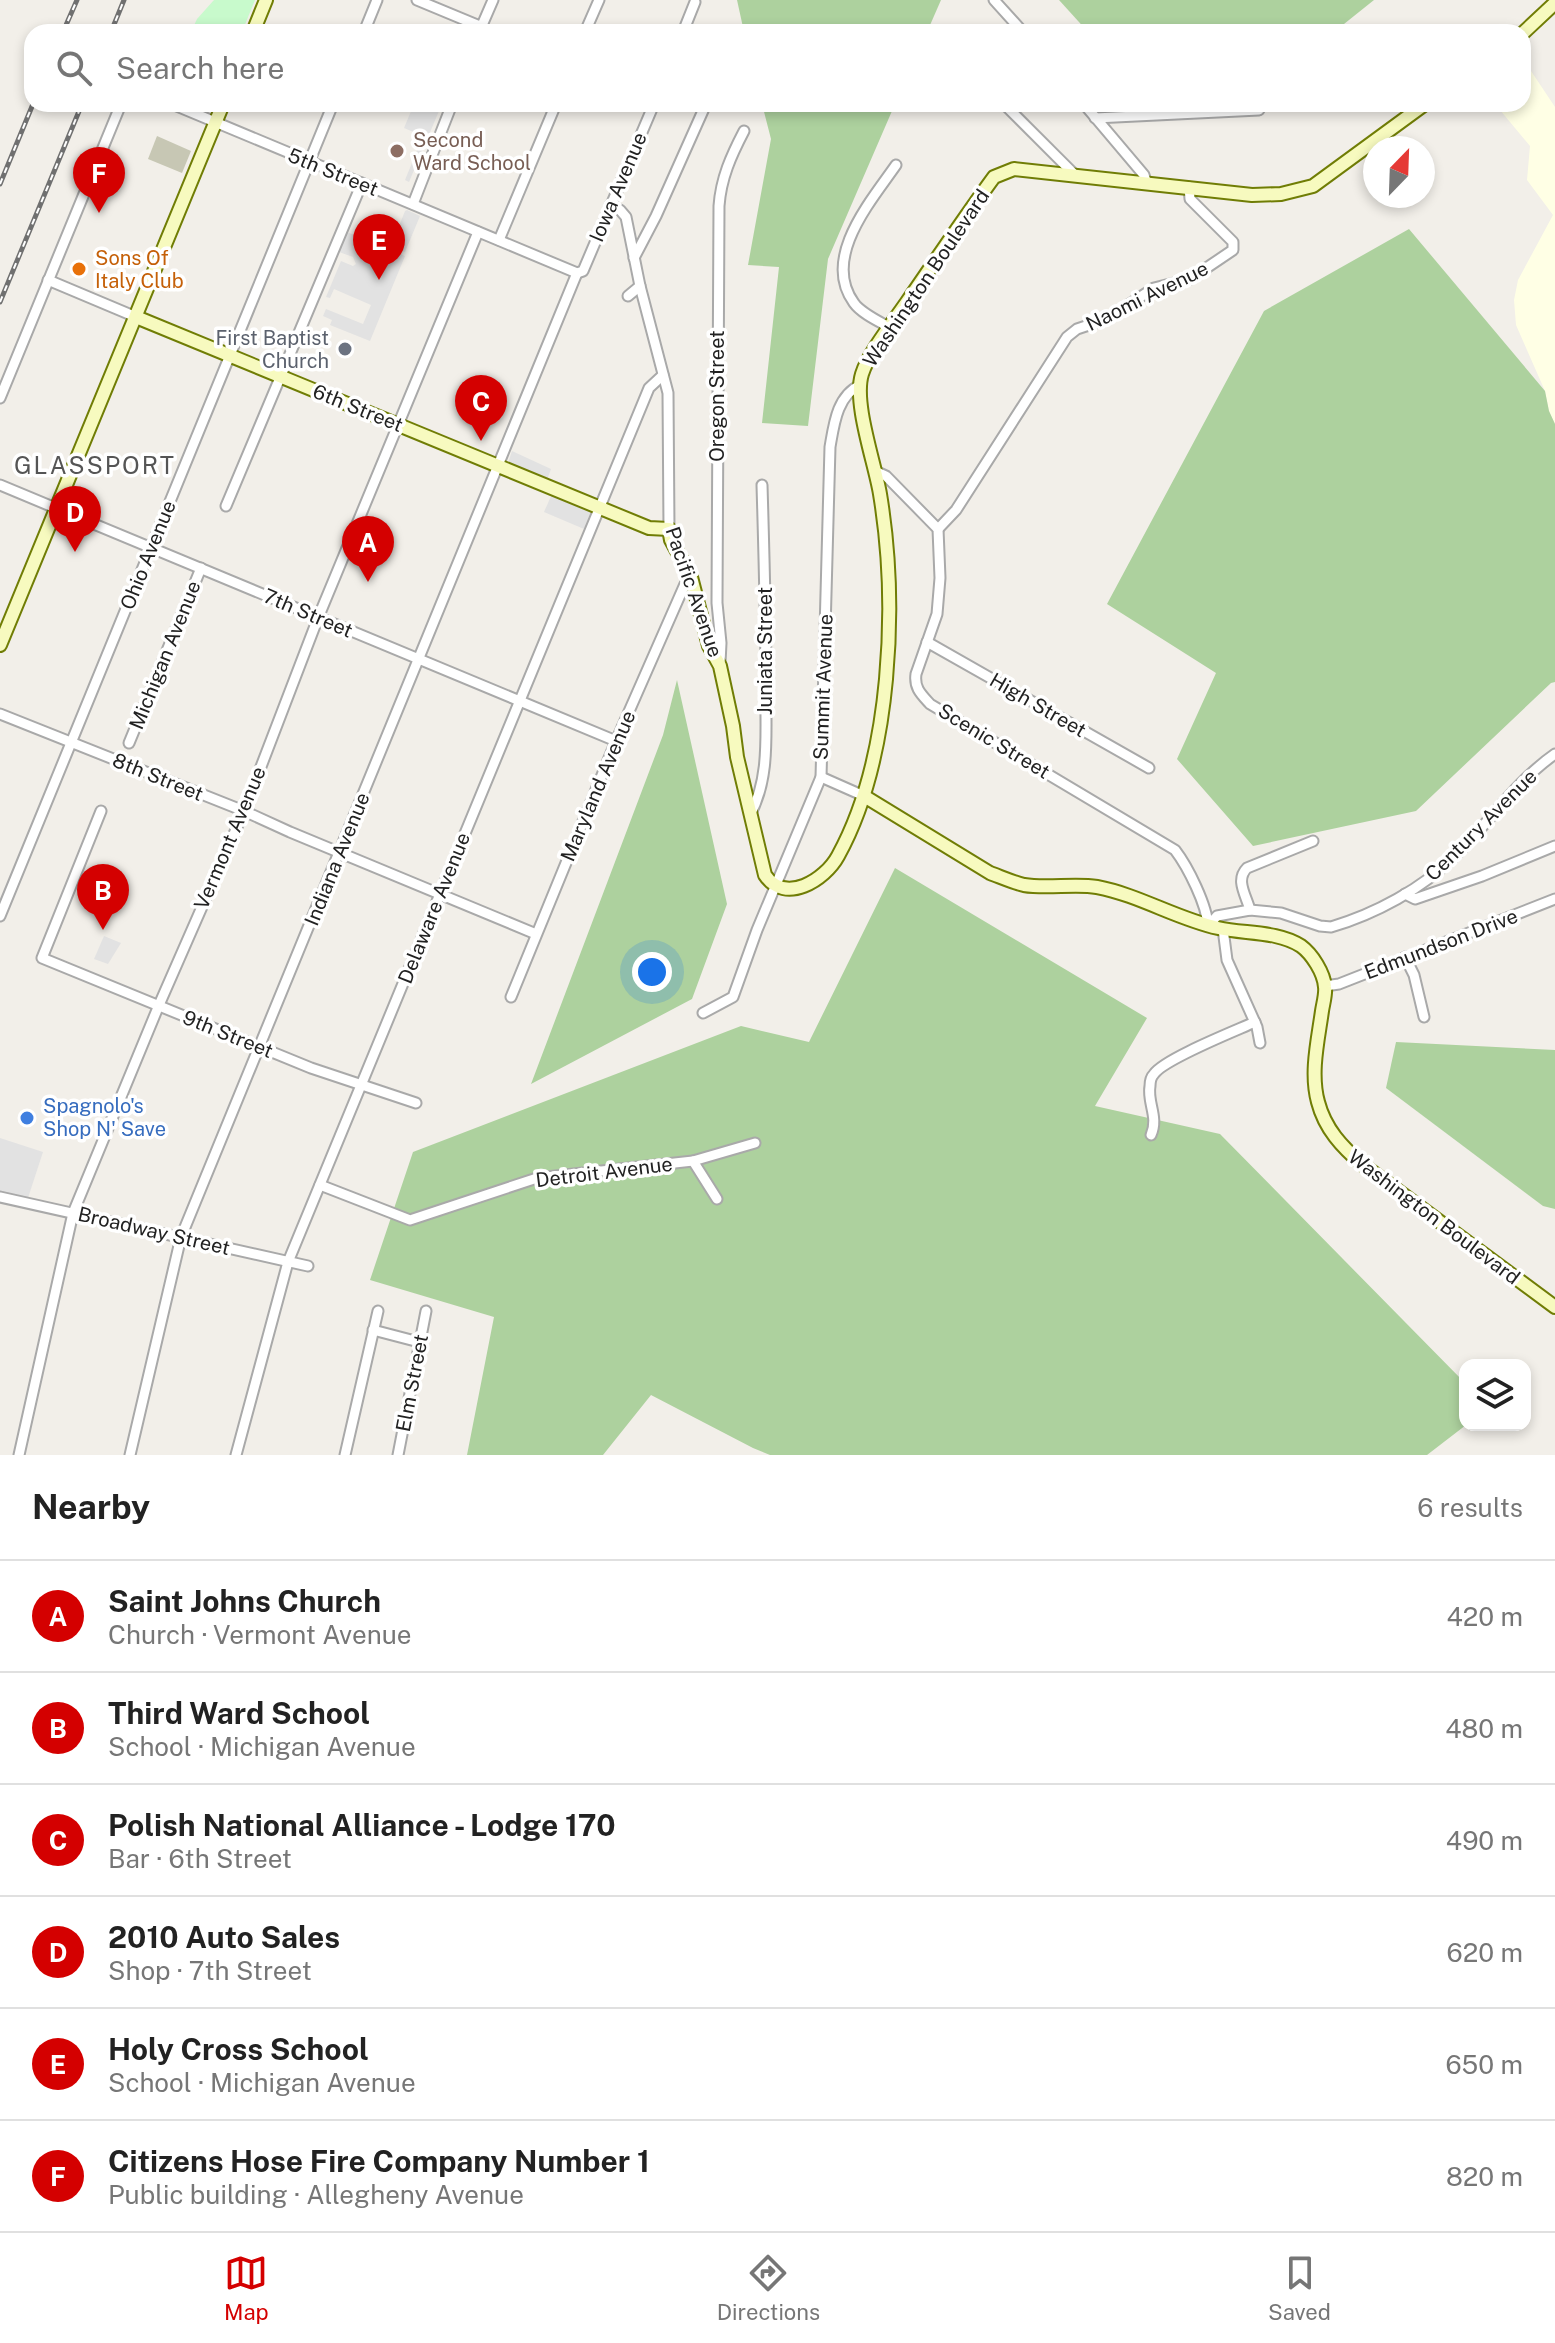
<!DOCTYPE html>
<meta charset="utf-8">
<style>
:root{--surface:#fff;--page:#f6f6f6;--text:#222;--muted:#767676;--line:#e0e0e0;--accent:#d40000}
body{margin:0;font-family:"Public Sans",sans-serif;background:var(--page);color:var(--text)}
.controls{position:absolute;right:24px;bottom:24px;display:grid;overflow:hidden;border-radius:16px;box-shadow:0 4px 12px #0003}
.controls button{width:72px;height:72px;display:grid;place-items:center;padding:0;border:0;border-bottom:2px solid var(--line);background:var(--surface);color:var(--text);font:40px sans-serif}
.compass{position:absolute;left:1363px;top:136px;width:72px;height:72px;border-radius:50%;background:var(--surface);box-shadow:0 4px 12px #0003;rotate:23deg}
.you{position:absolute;left:652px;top:972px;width:28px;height:28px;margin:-20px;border:6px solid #fff;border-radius:50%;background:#1a73e8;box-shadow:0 0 0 12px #1a73e833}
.badge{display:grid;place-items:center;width:52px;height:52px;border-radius:50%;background:var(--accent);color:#fff;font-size:26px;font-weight:700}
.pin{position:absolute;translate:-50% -66px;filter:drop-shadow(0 2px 4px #0008)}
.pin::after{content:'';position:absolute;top:42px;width:28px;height:24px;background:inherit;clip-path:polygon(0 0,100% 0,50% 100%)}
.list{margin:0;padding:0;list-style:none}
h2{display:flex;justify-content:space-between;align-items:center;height:104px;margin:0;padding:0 32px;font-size:34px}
h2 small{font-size:26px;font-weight:400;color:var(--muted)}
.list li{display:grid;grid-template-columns:52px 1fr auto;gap:24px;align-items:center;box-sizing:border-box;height:112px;padding:0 32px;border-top:2px solid var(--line)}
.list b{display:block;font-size:30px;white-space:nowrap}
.list p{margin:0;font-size:26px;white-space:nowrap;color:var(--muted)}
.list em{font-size:26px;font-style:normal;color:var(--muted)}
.icon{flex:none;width:44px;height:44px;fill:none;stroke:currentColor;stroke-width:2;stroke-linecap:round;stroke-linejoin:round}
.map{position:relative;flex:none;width:1555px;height:1455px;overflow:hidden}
.search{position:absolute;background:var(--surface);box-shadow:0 4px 12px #0003;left:24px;right:24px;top:24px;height:88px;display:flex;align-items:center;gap:20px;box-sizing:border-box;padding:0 28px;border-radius:24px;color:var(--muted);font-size:30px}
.sheet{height:776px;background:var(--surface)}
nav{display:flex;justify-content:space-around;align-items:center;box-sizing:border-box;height:112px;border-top:2px solid var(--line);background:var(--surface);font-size:22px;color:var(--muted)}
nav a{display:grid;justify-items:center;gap:4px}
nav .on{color:var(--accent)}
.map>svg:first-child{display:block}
</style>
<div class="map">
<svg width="1555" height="1455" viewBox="0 0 1555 1455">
<rect width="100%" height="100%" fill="#f2efe9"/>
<polygon fill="#ffffe5" points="1523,59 1555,107 1555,424 1549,411 1545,391 1516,325 1514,300 1518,280 1553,215 1527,180 1530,146 1495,104 1523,104"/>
<polygon fill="#c7c7b4" points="157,136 191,151 182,173 148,159"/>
<g fill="#add19e">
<polygon points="737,0 941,0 927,32 744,32"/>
<polygon points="1059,0 1374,0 1334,32 1088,32"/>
<polygon points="762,104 895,104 828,259 808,426 762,423 779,267 748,265 771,139"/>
<polygon points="1409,229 1545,391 1549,411 1555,424 1555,682 1551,683 1416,811 1253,846 1177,759 1216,673 1107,604 1264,311"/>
<polygon points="677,680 727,904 692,999 531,1084 663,735"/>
<polygon points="895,868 1147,1018 1095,1106 1220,1134 1465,1383 1466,1425 1427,1455 770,1455 753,1448 651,1395 603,1455 467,1455 494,1317 370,1280 413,1152 741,1026 809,1042"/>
<polygon points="1396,1042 1555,1050 1555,1209 1543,1206 1386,1088"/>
</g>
<polygon fill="#c8facc" points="214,0 255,0 242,32 191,32 197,19"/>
<g fill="#e2e2e2">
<polygon points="414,104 422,104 439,111 409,182 405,180 423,136 404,128"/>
<polygon points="407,210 420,216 405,252 382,243 383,241 392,244 405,211"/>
<polygon points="347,232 405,256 370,341 330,325 332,320 323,316 326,309 363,324 371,305 334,289 330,298 326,297 341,261 353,266 356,264 353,257 339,252"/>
<polygon points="512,451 551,469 547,480 508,463"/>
<polygon points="552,494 592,509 584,529 544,512"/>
<polygon points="104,936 121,943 108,964 94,959"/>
<polygon points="0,1138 43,1152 26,1204 0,1195"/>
</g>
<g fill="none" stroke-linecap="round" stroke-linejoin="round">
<defs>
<g id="street">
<polyline points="417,0 482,27"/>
<polyline points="994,0 1023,32"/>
<polyline points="480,30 493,0"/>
<polyline points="364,32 377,0"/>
<polyline points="585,32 599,0"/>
<polyline points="683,32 695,2"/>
<polyline points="172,104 577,273 583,271 654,104"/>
<polyline points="1004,104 1074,174"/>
<polyline points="1084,104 1144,175 1147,184"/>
<polyline points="1095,118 1259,110"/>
<polyline points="413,204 452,104"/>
<polyline points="610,205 620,210 626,217 640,286 668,393 669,529"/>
<polyline points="499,240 556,104"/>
<polyline points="634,258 656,216 706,104"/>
<polyline points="48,280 136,317"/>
<polyline points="628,296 640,286"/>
<path d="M889,327C878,321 861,313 854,303C821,258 871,201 896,165"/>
<polyline points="0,398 121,104"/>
<path d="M875,471L886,476L938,529L940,578L937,614L916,674C914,688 921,694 930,704L1175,850C1188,867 1207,905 1208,926"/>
<polyline points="0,485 616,741"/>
<polyline points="226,506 362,183"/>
<polyline points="938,529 956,510 1067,337 1077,329 1107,319 1154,288 1190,279 1233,250 1233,242 1190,199 1189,187"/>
<polyline points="927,642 1149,768"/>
<path d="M720,663L721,643L717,603L719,206C721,178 731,156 744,131"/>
<polyline points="0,714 244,811 290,832 536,934"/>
<polyline points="129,743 201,568"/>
<polyline points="821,777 864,796"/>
<polyline points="101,811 42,958 311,1068 416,1103"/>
<path d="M750,815C771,776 765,730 766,688C766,620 764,552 762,485"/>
<polyline points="1405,894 1415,899 1482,876 1555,846"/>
<path d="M1250,910C1246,895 1235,880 1247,868L1313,841"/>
<polyline points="0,916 333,104"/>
<path d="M1208,926L1217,916L1250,910L1281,913L1320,926L1331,927C1375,914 1422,889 1455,856C1489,823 1515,782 1555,754"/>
<polyline points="1223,929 1227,960 1257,1027 1260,1043"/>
<polyline points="1405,957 1414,975 1424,1017"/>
<polyline points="1325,986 1339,984 1555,899"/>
<polyline points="511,997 616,741 685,584 691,577"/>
<path d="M703,1013L733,997L757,930L821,777L830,447C834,424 837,396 860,385"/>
<path d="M1151,1135C1159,1117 1147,1103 1150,1086C1150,1082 1151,1077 1154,1074C1164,1059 1235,1031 1255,1022"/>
<polyline points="693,1161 717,1199"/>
<polyline points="320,1185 410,1220 537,1178 693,1161 755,1143"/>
<polyline points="0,1197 308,1266"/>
<polyline points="373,1330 419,1342"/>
<polyline points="19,1455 73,1213 159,1005 244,811 318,618 478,232"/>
<polyline points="130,1455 181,1237 577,273"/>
<polyline points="236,1455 288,1262 649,388 663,375"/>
<polyline points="345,1455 378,1311"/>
<polyline points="398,1455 426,1311"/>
</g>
<g id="secondary">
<polyline points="253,32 266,0"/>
<polyline points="1523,33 1555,3"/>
<path d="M136,317L649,528L669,529L671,540L691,577L709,646L720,666L733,726L737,757L765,875C785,905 825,880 838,856C892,758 898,603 880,494C875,463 853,403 862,374C869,352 894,321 907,302C936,260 964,218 994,177L1014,169L1252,195L1281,194L1313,186L1425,104"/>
<polyline points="0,645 223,104"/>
<path d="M864,796L990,873C1001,877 1012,882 1024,885C1048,889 1074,883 1097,887C1139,895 1177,919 1218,928C1245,934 1278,931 1301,946C1312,954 1324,973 1325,987C1326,994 1323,1004 1322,1011C1318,1040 1310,1073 1318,1102C1325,1129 1342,1147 1363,1165L1555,1307"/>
</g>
</defs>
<use href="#street" stroke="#a9a9a9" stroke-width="13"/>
<use href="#secondary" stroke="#707d05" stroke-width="16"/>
<use href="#street" stroke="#fff" stroke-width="9"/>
<use href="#secondary" stroke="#f7fabf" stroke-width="12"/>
<defs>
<g id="rail">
<polyline points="63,32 77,0"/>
<polyline points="111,32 124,0"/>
<polyline points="0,184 33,104"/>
<polyline points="0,302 82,104"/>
</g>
</defs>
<use href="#rail" stroke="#707070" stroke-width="5"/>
<use href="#rail" stroke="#fff" stroke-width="2" stroke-dasharray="6" stroke-linecap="butt"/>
</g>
<circle fill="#8d6e63" stroke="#fff" stroke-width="3" cx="397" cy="151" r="8"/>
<circle fill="#e8710a" stroke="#fff" stroke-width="3" cx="79" cy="269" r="8"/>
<circle fill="#6b7280" stroke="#fff" stroke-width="3" cx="345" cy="349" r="8"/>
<circle fill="#3f7fe0" stroke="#fff" stroke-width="3" cx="27" cy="1118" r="8"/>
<g text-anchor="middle" stroke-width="7" stroke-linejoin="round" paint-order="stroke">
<g font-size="20" fill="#785e54" stroke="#fff" text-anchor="start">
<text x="413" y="147">Second<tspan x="413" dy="23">Ward School</tspan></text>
</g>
<g font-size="20" fill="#222" stroke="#fff">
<text transform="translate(333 172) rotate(22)" y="7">5th Street</text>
<text transform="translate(618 187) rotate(-67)" y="7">Iowa Avenue</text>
<text transform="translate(926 278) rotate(-56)" y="7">Washington Boulevard</text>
<text transform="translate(1147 296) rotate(-26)" y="7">Naomi Avenue</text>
<text transform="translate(717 396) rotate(-90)" y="7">Oregon Street</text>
<text transform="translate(358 408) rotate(22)" y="7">6th Street</text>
<text transform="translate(148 555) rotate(-68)" y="7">Ohio Avenue</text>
<text transform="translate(694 592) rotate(71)" y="7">Pacific Avenue</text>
<text transform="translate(308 613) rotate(23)" y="7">7th Street</text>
<text transform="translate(765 651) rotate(-90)" y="7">Juniata Street</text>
<text transform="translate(165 655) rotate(-68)" y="7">Michigan Avenue</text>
<text transform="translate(823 687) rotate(-88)" y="7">Summit Avenue</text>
<text transform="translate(1038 705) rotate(30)" y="7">High Street</text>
<text transform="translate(994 741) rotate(31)" y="7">Scenic Street</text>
<text transform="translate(158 777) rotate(22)" y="7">8th Street</text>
<text transform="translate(598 786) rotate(-67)" y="7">Maryland Avenue</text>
<text transform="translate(1481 825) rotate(-45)" y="7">Century Avenue</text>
<text transform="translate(230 838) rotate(-67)" y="7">Vermont Avenue</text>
<text transform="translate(337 859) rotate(-68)" y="7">Indiana Avenue</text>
<text transform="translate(434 908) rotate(-68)" y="7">Delaware Avenue</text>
<text transform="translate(1441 944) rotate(-21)" y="7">Edmundson Drive</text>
<text transform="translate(228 1034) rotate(22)" y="7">9th Street</text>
<text transform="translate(604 1172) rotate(-7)" y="7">Detroit Avenue</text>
<text transform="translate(1434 1217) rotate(37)" y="7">Washington Boulevard</text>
<text transform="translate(154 1231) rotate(13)" y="7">Broadway Street</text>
<text transform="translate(412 1383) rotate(-79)" y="7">Elm Street</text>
</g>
<g font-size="20" fill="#c56008" stroke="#fff" text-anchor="start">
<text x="95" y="265">Sons Of<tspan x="95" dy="23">Italy Club</tspan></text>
</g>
<g font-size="20" fill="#5b616d" stroke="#fff" text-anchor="end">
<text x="329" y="345">First Baptist<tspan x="329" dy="23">Church</tspan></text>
</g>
<g font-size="20" fill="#366cbe" stroke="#fff" text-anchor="start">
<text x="43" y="1113">Spagnolo's<tspan x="43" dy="23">Shop N' Save</tspan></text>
</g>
<g font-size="24" letter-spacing="2" fill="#555" stroke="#fff">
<text x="95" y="474">GLASSPORT</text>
</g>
</g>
</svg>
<div class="controls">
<button><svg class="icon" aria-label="layers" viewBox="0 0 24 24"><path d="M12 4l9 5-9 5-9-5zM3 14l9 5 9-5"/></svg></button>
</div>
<svg class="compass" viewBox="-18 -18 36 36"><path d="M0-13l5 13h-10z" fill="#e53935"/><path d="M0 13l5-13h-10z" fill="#767676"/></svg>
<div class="you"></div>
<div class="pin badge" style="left:368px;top:582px">A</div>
<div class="pin badge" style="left:103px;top:930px">B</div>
<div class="pin badge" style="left:481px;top:441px">C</div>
<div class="pin badge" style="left:75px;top:552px">D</div>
<div class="pin badge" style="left:379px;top:280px">E</div>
<div class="pin badge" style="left:99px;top:213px">F</div>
<div class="search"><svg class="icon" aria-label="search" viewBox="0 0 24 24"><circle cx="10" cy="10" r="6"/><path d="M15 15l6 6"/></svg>Search here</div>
</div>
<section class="sheet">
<h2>Nearby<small>6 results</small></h2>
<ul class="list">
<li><span class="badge">A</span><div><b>Saint Johns Church</b><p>Church · Vermont Avenue</p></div><em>420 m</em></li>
<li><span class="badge">B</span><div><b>Third Ward School</b><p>School · Michigan Avenue</p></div><em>480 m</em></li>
<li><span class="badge">C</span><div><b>Polish National Alliance - Lodge 170</b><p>Bar · 6th Street</p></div><em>490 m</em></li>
<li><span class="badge">D</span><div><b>2010 Auto Sales</b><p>Shop · 7th Street</p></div><em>620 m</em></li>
<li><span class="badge">E</span><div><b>Holy Cross School</b><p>School · Michigan Avenue</p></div><em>650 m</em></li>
<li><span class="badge">F</span><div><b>Citizens Hose Fire Company Number 1</b><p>Public building · Allegheny Avenue</p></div><em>820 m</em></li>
</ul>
</section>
<nav>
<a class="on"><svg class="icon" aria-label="map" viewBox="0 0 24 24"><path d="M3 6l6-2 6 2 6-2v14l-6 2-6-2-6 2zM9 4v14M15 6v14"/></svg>Map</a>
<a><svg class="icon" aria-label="directions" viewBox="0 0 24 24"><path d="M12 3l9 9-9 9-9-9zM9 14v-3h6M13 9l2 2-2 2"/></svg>Directions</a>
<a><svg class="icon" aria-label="saved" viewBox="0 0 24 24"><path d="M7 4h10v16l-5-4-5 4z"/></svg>Saved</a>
</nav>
